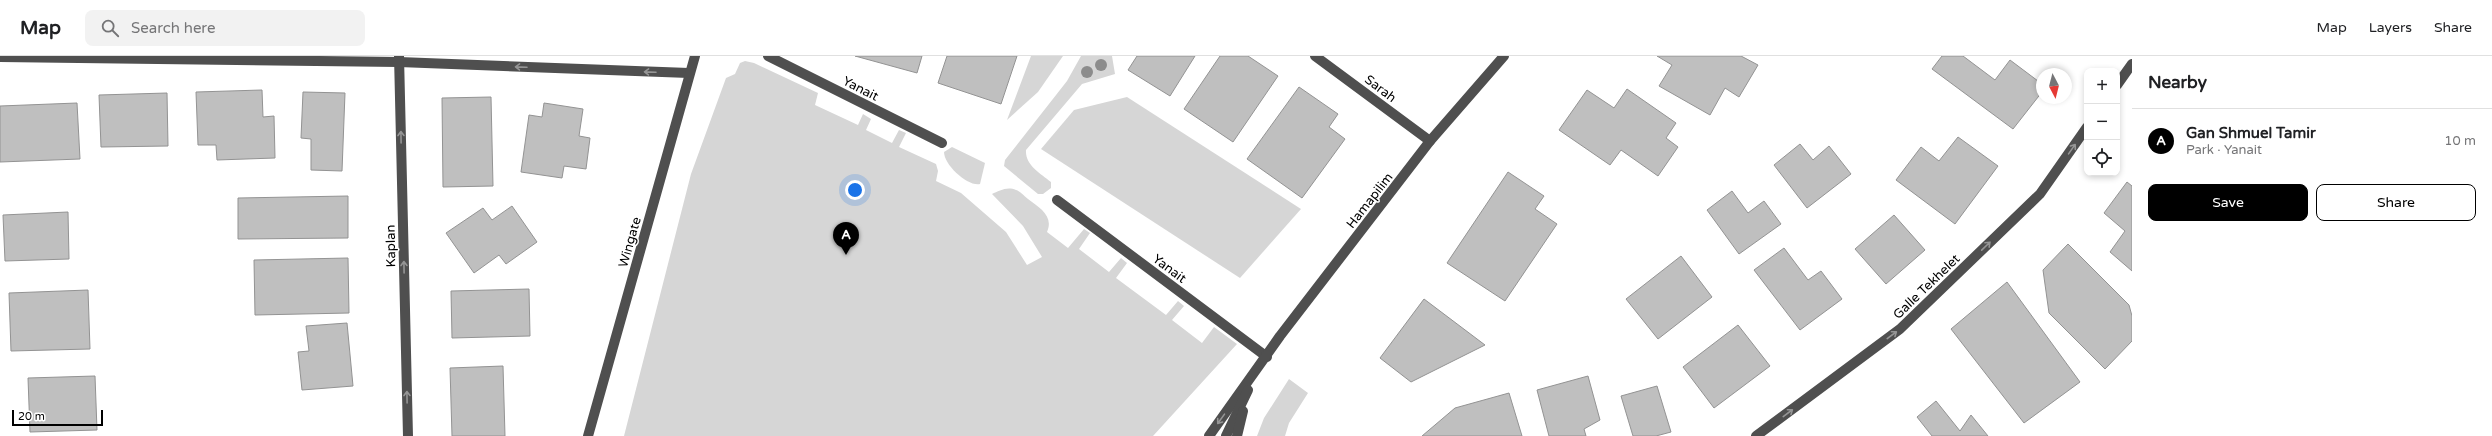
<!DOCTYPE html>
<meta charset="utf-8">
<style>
:root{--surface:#fff;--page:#f2f2f2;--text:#202124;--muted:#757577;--line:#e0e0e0;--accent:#000}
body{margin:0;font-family:"Varela Round",sans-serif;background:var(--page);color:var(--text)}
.controls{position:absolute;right:12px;top:12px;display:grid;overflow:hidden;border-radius:8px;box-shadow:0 2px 6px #0003}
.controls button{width:36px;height:36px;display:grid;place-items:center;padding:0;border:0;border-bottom:1px solid var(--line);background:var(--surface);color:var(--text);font:20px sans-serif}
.compass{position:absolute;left:2036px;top:12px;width:36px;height:36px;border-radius:50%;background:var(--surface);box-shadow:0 2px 6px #0003;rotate:173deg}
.scale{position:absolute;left:12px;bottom:10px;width:91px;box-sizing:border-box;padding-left:4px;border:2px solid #000;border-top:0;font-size:11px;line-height:14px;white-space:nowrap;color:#000;-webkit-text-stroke:3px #fff;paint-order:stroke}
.you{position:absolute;left:855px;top:134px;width:14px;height:14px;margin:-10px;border:3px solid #fff;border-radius:50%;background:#1a73e8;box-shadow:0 0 0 6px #1a73e833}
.badge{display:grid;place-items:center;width:26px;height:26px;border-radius:50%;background:var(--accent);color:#fff;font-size:13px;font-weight:700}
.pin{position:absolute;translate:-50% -33px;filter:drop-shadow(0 1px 2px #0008)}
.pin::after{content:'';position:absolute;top:21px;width:14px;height:12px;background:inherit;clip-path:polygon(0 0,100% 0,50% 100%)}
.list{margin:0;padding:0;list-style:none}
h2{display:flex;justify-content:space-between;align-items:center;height:52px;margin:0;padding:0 16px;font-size:17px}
h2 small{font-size:13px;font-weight:400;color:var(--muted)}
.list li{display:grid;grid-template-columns:26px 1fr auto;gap:12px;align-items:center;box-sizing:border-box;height:64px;padding:0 16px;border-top:1px solid var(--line)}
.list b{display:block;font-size:15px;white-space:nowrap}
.list p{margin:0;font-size:13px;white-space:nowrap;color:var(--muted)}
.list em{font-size:13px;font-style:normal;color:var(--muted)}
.actions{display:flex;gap:8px;padding:12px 16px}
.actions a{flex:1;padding:9px 0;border:1px solid var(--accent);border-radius:8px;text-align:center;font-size:14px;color:var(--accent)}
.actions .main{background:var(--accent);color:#fff}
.icon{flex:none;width:22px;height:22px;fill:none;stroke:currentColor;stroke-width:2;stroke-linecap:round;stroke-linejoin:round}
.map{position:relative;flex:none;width:2132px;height:380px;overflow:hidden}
header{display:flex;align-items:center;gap:24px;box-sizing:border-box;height:56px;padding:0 20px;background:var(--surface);border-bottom:1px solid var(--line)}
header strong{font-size:19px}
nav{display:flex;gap:22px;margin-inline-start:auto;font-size:14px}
.search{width:280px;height:36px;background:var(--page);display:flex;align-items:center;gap:10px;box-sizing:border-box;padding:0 14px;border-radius:8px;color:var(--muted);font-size:15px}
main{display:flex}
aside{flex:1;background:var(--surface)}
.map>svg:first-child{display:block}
</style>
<header>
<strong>Map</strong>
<div class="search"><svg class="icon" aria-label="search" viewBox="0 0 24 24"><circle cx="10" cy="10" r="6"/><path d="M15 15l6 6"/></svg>Search here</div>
<nav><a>Map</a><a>Layers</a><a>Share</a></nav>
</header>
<main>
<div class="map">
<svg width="2132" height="380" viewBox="0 0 2132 380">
<rect width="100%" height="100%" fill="#fff"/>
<g fill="#d6d6d6">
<polygon points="1031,0 1063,0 1038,36 1007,64"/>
<path d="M1081,0H1112L1115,18L1082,28L1026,94C1025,109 1040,117 1051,126V132L1043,138H1038L1004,110L1005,104L1067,25Z"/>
<path d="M745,5L754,7L818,37L815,49L858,69L863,58L871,63L866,74L892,87L899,74L906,77L899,91L936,108L938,115L936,125L961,137L1006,176L1027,209L1042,201L1023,170L992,138C999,135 1007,130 1016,134C1020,135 1024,140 1028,143C1040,152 1054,160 1047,176L1068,192L1084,173L1090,177L1079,193L1109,216L1121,202L1127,207L1116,222L1166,259L1178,245L1184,250L1172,264L1202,287L1214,271L1237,288L1153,380H624L691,118L726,22L735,18L740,7Z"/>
<polygon points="1127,41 1301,153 1240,222 1041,93 1074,54"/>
<path d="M952,91L985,107L980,128C968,131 944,109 944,96Z"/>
<polygon points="1289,323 1308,337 1289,367 1285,380 1257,380 1264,362"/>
</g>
<g fill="#bfbfbf" stroke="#939393">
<polygon points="855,0 922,0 917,17"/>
<polygon points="947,0 1017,0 1001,48 938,27"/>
<polygon points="1137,0 1195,0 1170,40 1128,14"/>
<polygon points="1220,0 1248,0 1278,20 1233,86 1184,53"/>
<polygon points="1657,0 1741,0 1758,9 1739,41 1725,32 1710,59 1659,30 1672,9"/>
<polygon points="1942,0 1963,0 1995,24 2010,4 2042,28 2042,36 2013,73 1932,13"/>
<polygon points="1299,31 1338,58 1329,71 1345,83 1302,142 1247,103"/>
<polygon points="1627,33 1676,67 1666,82 1678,91 1658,120 1621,94 1610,109 1559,74 1587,34 1614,52"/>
<polygon points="262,34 263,61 274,60 275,102 217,104 216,89 198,89 196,36"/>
<polygon points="303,36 345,37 342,115 311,114 311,83 301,82"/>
<polygon points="167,37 168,90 101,91 99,39"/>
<polygon points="491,41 493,130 443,131 442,42"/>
<polygon points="77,47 80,103 0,106 0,50"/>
<polygon points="544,47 583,53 579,80 590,82 586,113 564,110 562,122 521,116 529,59 542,61"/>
<polygon points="1958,81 1998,110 1955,168 1896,124 1921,91 1939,105"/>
<polygon points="1800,88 1813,104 1829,90 1851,118 1807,152 1774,109"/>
<polygon points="1508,116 1544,140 1535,153 1557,168 1505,245 1447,207"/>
<polygon points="2127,126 2132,130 2132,215 2110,196 2125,175 2104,157"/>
<polygon points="1732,135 1748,157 1764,145 1781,168 1739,198 1707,154"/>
<polygon points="348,140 348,182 238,183 238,142"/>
<polygon points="512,150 537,186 506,208 499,199 474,217 446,177 483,152 492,164"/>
<polygon points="68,156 69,203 5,205 3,159"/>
<polygon points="1894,159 1925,194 1886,228 1855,193"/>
<polygon points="2068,188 2129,249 2132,260 2132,285 2105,313 2049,257 2043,214"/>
<polygon points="1784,192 1808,224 1821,215 1842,243 1800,274 1754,214"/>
<polygon points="1681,200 1712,241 1658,283 1626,243"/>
<polygon points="348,202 349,257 255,259 254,204"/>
<polygon points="2007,226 2080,326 2024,367 1951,273"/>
<polygon points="529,233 530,280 452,282 451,235"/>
<polygon points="88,234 90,293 11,295 9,237"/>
<polygon points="1424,243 1485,289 1411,326 1380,302"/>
<polygon points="347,267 353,330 302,334 298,296 309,295 306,270"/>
<polygon points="1738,269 1770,310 1714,352 1683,311"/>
<polygon points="503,310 505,380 452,380 450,312"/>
<polygon points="95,320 97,374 30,376 28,322"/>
<polygon points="1588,320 1600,364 1584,373 1586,380 1549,380 1537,334"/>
<polygon points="1657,330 1671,376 1656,380 1633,380 1621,340"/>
<polygon points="1509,337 1522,380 1422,380 1455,352"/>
<polygon points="1936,345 1960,375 1971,359 1988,380 1932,380 1917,361"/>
</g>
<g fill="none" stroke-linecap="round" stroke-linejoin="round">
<g stroke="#4f4f4f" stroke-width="10">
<polyline points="399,0 408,380"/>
<polyline points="768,0 942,87"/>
<polyline points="1315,0 1430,85"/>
<polyline points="0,1 399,6 689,17"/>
<polyline points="2117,29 2132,8"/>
<polyline points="1057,144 1267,301"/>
<polyline points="588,380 695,0"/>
<polyline points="1209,380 1280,280 1430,85 1504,0"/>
<polyline points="1226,380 1248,334"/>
<polyline points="1237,380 1243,355"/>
<polyline points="1756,380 1900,273 2040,138 2087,71"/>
</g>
</g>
<g fill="#8c8c8c">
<circle cx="1101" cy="9" r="6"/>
<circle cx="1087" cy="16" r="6"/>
</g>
<defs><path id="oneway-shaft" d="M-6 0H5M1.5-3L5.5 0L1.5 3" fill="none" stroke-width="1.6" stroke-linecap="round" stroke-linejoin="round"/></defs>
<g stroke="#959595">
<use href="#oneway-shaft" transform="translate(521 11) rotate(-178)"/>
<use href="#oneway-shaft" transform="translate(650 16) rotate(-178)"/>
<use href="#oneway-shaft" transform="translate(401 81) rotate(-91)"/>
<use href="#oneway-shaft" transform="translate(2072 93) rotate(-55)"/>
<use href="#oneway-shaft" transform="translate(1986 190) rotate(-44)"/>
<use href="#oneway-shaft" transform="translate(404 211) rotate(-91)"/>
<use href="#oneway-shaft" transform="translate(1892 279) rotate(-37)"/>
<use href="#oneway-shaft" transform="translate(407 341) rotate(-91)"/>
<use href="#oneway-shaft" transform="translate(1788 357) rotate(-37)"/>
<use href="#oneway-shaft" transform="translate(1221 363) rotate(126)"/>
</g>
<g text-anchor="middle" stroke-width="3" stroke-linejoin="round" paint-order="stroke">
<g font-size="13" fill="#000" stroke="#fff">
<text transform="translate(861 32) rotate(27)" y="5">Yanait</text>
<text transform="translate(1381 32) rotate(37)" y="5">Sarah</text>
<text transform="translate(1369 144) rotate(-52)" y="5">Hamapilim</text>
<text transform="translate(629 186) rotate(-74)" y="5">Wingate</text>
<text transform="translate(390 190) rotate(-91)" y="5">Kaplan</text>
<text transform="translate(1170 212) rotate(37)" y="5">Yanait</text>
<text transform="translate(1926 230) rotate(-44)" y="5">Galle Tekhelet</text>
</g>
</g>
</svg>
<div class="controls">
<button>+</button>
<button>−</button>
<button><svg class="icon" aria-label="locate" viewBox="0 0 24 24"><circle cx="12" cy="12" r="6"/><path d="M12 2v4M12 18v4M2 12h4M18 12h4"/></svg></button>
</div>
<svg class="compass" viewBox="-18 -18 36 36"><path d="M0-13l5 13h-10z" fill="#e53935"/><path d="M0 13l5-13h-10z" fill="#757577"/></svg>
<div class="scale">20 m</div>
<div class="you"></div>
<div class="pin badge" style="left:846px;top:199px">A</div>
</div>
<aside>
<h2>Nearby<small></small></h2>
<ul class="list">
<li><span class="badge">A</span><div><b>Gan Shmuel Tamir</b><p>Park · Yanait</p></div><em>10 m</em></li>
</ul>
<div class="actions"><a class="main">Save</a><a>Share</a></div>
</aside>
</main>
